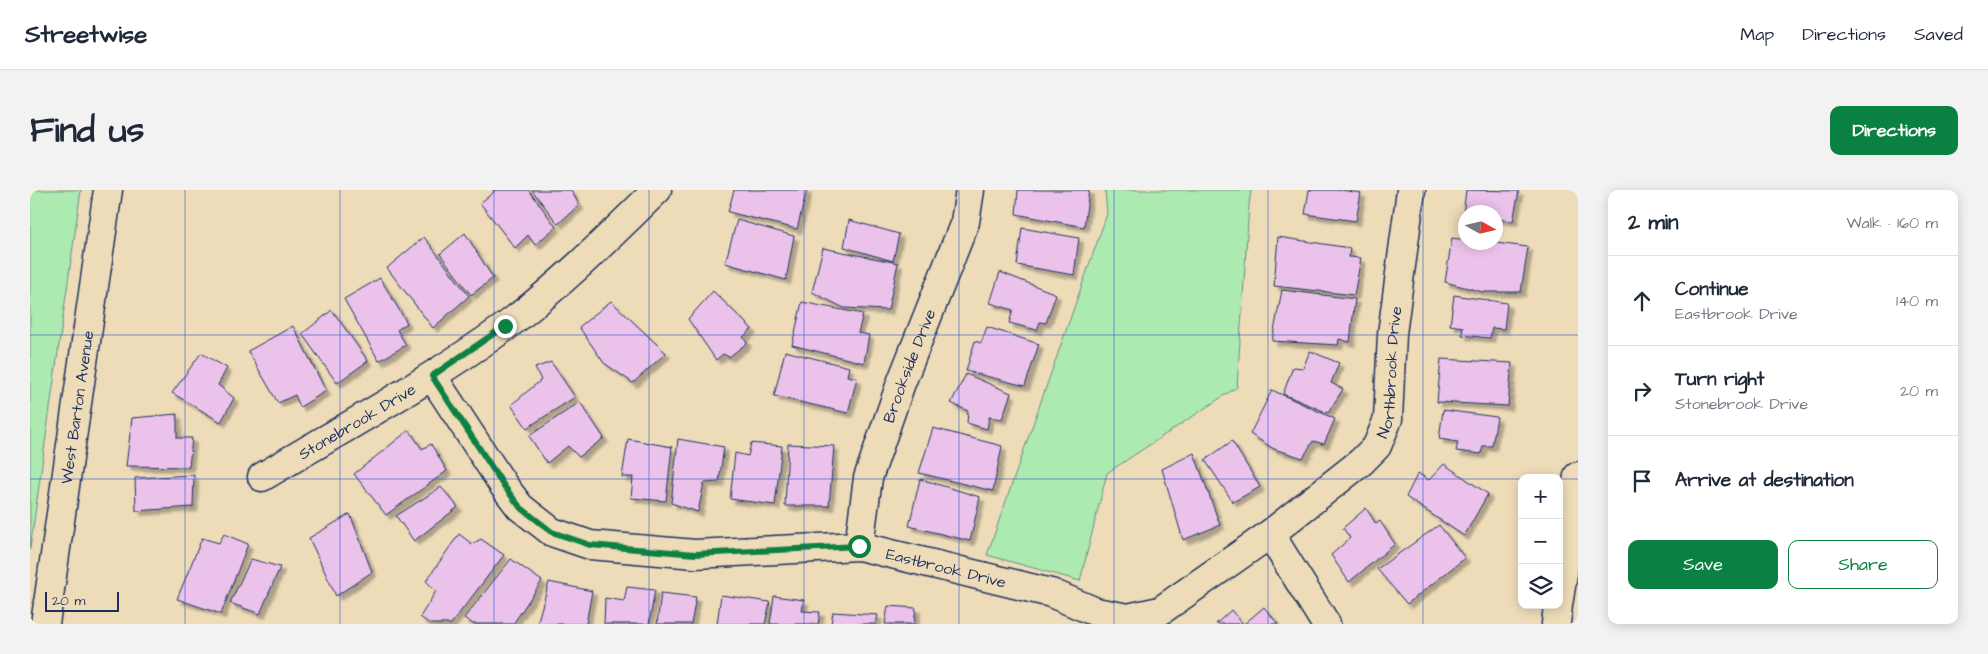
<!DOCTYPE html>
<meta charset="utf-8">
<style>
:root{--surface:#fff;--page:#f2f2f3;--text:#1f2937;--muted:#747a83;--line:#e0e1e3;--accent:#0b8043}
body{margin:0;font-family:"Architects Daughter",sans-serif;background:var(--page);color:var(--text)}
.controls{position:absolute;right:15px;bottom:15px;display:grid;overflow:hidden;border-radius:10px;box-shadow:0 2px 12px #0003}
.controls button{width:45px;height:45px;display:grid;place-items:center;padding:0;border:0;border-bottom:1px solid var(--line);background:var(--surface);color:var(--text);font:25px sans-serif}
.compass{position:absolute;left:1428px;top:15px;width:45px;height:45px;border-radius:50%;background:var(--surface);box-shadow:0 2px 12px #0003;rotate:98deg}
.scale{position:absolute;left:15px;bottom:12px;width:74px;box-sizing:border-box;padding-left:5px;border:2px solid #1b2f5e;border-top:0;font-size:14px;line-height:18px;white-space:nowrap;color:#1b2f5e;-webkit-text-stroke:4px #eedcb9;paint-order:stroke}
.stop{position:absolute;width:15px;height:15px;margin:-11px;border:4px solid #0b8043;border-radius:50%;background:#fff}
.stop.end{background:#0b8043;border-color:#fff;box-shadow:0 1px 5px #0008}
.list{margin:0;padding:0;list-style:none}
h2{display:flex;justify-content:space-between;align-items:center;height:65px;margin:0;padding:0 20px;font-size:21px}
h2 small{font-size:16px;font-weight:400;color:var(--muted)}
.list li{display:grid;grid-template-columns:32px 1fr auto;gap:15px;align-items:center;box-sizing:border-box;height:90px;padding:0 20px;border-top:1px solid var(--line)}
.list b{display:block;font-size:19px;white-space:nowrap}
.list p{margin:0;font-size:16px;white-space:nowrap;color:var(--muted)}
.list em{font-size:16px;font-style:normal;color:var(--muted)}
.actions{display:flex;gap:10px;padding:15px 20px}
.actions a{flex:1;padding:11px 0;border:1px solid var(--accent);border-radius:10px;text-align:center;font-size:18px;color:var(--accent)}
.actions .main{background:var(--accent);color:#fff}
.icon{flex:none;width:28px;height:28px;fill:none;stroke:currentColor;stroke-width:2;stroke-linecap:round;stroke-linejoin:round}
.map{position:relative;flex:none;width:1548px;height:434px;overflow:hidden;border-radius:10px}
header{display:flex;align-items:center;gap:30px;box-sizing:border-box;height:70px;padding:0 25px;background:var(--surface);border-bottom:1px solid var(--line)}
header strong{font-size:24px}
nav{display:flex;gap:28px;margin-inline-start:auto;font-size:18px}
.intro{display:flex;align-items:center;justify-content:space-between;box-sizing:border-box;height:120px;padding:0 30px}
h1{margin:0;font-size:35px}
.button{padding:12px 22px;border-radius:10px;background:var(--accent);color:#fff;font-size:18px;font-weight:700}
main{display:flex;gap:30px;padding:0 30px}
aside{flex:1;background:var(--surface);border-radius:10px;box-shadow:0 2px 12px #0003}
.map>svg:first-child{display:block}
</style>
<header>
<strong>Streetwise</strong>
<nav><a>Map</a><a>Directions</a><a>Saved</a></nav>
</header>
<div class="intro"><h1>Find us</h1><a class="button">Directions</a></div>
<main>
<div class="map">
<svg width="1548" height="434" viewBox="0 0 1548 434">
<defs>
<filter id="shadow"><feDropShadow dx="4.5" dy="4.5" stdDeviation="1" flood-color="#0004"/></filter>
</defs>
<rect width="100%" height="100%" fill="#eedcb9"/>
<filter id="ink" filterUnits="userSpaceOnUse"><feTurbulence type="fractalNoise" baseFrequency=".02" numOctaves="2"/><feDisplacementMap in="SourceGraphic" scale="10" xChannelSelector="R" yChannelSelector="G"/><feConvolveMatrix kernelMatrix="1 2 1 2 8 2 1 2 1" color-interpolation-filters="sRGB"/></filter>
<g filter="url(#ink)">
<g fill="#adeab1" stroke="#648c88">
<polygon points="0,0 51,0 0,359"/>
<polygon points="1075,0 1221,0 1219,15 1207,197 1077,283 1050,391 957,365 1077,24"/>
</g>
<g fill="#ebc2ea" stroke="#1b2f5e" filter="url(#shadow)">
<polygon points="463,0 499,0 526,37 505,55 498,45 485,58 450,13 464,2"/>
<polygon points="502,0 541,0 549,15 528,34"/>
<polygon points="704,0 777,0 767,39 698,22"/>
<polygon points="988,0 1059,0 1054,37 986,24"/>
<polygon points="1279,0 1311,0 1331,3 1326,31 1275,24"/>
<polygon points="1436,0 1489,1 1483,31 1466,29 1466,22 1436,22 1436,25 1433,25"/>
<polygon points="707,30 764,46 756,90 695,73"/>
<polygon points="819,30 869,44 863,71 814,57"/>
<polygon points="992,38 1049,48 1044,85 987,75"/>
<polygon points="435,43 463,88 441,105 410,64"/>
<polygon points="394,47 439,106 403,138 357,78"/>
<polygon points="1248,47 1320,58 1319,67 1331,68 1324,105 1244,96"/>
<polygon points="1422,48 1436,50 1436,52 1458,52 1498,57 1491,102 1453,102 1415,92"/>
<polygon points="793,58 868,73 858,120 814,118 782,102"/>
<polygon points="970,82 1026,104 1016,133 1010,132 1007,140 979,133 983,120 960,113"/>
<polygon points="350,88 377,133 367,140 376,155 349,171 314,109"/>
<polygon points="1252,100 1325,109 1320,152 1309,149 1308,155 1242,151"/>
<polygon points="683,101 722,139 713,147 717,153 699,167 693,164 686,170 658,129"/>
<polygon points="1424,105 1477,113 1474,139 1462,138 1460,148 1432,145 1433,137 1420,135"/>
<polygon points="581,111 636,163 603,193 574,173 549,137"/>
<polygon points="772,112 833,124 828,143 839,145 834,173 762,155"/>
<polygon points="302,120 338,171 307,193 272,144"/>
<polygon points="263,136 296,201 270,217 265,205 248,213 218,161"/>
<polygon points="957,137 1009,154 995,196 936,181 945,151 951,153"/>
<polygon points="755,161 819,177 817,186 827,188 818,223 744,206"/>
<polygon points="1280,161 1309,173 1301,193 1313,199 1298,223 1253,204 1263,177 1273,178"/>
<polygon points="171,163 197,178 188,195 204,208 191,232 142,203"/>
<polygon points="1411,169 1482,173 1478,216 1407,212"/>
<polygon points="521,172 545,207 497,238 481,215 511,190 505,178"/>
<polygon points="936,184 981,203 972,229 959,227 957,239 937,233 938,221 921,213"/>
<polygon points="1242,200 1305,229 1294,254 1283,251 1273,268 1244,259 1220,244"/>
<polygon points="550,212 574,248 549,267 538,256 517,273 499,246"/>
<polygon points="1413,220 1467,227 1462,256 1453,256 1451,264 1426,261 1428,252 1409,249"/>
<polygon points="147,224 147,248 162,248 159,277 96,276 102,228"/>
<polygon points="903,238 972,256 963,301 889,283"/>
<polygon points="379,240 392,259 401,254 417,281 356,325 324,284"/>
<polygon points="598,249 642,257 636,311 601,308 603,287 592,287"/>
<polygon points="648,249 694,257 689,292 674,293 668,322 641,313"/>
<polygon points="1202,251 1230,297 1203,312 1175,270"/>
<polygon points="721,253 752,256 745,315 700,309 705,263 718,266"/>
<polygon points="758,254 804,256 799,316 755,316"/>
<polygon points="1164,263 1190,335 1153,350 1132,279"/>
<polygon points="1414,274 1458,304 1434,346 1376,307 1388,283 1399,290"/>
<polygon points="164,285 163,317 106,321 105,288"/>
<polygon points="890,289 950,307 940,351 879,336"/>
<polygon points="411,297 428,317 384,351 366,326"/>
<polygon points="1336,318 1346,334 1350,331 1365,354 1319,392 1301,365 1320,348 1313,338"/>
<polygon points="320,324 342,382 306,406 279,348"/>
<polygon points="1409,335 1435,368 1377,414 1347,379"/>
<polygon points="194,344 218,354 191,424 147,409 172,348 189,353"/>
<polygon points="429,344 442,354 451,349 474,365 421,434 400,434 390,427 406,401 396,391"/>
<polygon points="221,369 250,377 230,424 200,413"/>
<polygon points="481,369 512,391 483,434 443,434 434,428"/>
<polygon points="519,392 562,401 556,434 507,434"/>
<polygon points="597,397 625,400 619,434 574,434 575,408 594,411"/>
<polygon points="631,403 666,407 661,434 627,434"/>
<polygon points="691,405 740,412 735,434 687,434"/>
<polygon points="744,406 774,410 772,421 790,422 788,434 740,434"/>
<polygon points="858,416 886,418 884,434 855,434"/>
<polygon points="1234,417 1248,434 1214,434"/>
<polygon points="1201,420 1213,434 1186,434"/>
<polygon points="803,422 848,425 846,434 801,434"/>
</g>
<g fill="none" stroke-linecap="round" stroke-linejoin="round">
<defs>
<g id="minor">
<path id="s1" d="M402,186L474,296L490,317L522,342L560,355L665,364L829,356L1021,403L1066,422L1098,428L1130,421L1240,344L1331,272L1347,256L1358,229L1362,144L1381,0"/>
<path id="s2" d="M232,287C314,238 398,192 475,137C530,96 578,48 627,0"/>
<polyline points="1240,344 1296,434"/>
<path id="s3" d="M829,356L838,288L871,193L935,32L940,0"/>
<path id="s4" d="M15,434L78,0"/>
</g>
<g id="major">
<polyline points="1529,409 1548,286"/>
<polyline points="1526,434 1528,415"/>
</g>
</defs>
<use href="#minor" stroke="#1b2f5e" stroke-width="31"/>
<use href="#major" stroke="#1b2f5e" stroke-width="31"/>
<use href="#minor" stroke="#eedcb9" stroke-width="28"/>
<use href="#major" stroke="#eedcb9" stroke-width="28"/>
</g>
</g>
<g fill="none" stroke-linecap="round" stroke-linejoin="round" filter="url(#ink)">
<polyline stroke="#0b8043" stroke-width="6" points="475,136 402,186 474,296 490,317 522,342 560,355 665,364 829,356"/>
</g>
<path fill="none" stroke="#1d4ed8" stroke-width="1" stroke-opacity="0.55" d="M155,0V434M310,0V434M464,0V434M619,0V434M774,0V434M929,0V434M1084,0V434M1238,0V434M1393,0V434M0,145H1548M0,289H1492M1529,289H1548"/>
<g text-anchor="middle" stroke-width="5" stroke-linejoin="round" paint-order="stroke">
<g font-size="16" fill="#1b2f5e" stroke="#eedcb9">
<text dy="6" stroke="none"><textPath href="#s3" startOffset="188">Brookside Drive</textPath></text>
<text dy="6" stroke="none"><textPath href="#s1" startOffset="1169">Northbrook Drive</textPath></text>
<text dy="6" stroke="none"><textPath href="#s4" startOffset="219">West Barton Avenue</textPath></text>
<text dy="6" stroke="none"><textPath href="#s2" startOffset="110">Stonebrook Drive</textPath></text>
<text dy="6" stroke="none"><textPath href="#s1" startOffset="598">Eastbrook Drive</textPath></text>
</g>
</g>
</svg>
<div class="controls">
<button>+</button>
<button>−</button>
<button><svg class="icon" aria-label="layers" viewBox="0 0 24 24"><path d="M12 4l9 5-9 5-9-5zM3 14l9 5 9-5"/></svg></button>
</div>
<svg class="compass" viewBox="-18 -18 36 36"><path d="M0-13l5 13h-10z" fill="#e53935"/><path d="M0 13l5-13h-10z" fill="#747a83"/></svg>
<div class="scale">20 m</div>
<div class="stop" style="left:829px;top:356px"></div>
<div class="stop end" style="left:475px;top:136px"></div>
</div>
<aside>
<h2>2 min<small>Walk · 160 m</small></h2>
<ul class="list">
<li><svg class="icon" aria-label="ahead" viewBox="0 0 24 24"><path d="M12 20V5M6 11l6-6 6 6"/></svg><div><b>Continue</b><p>Eastbrook Drive</p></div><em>140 m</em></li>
<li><svg class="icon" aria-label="right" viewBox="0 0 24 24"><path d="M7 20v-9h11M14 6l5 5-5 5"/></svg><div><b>Turn right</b><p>Stonebrook Drive</p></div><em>20 m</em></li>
<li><svg class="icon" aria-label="arrive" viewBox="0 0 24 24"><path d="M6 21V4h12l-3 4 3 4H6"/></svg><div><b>Arrive at destination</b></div></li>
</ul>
<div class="actions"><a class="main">Save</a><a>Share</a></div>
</aside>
</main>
